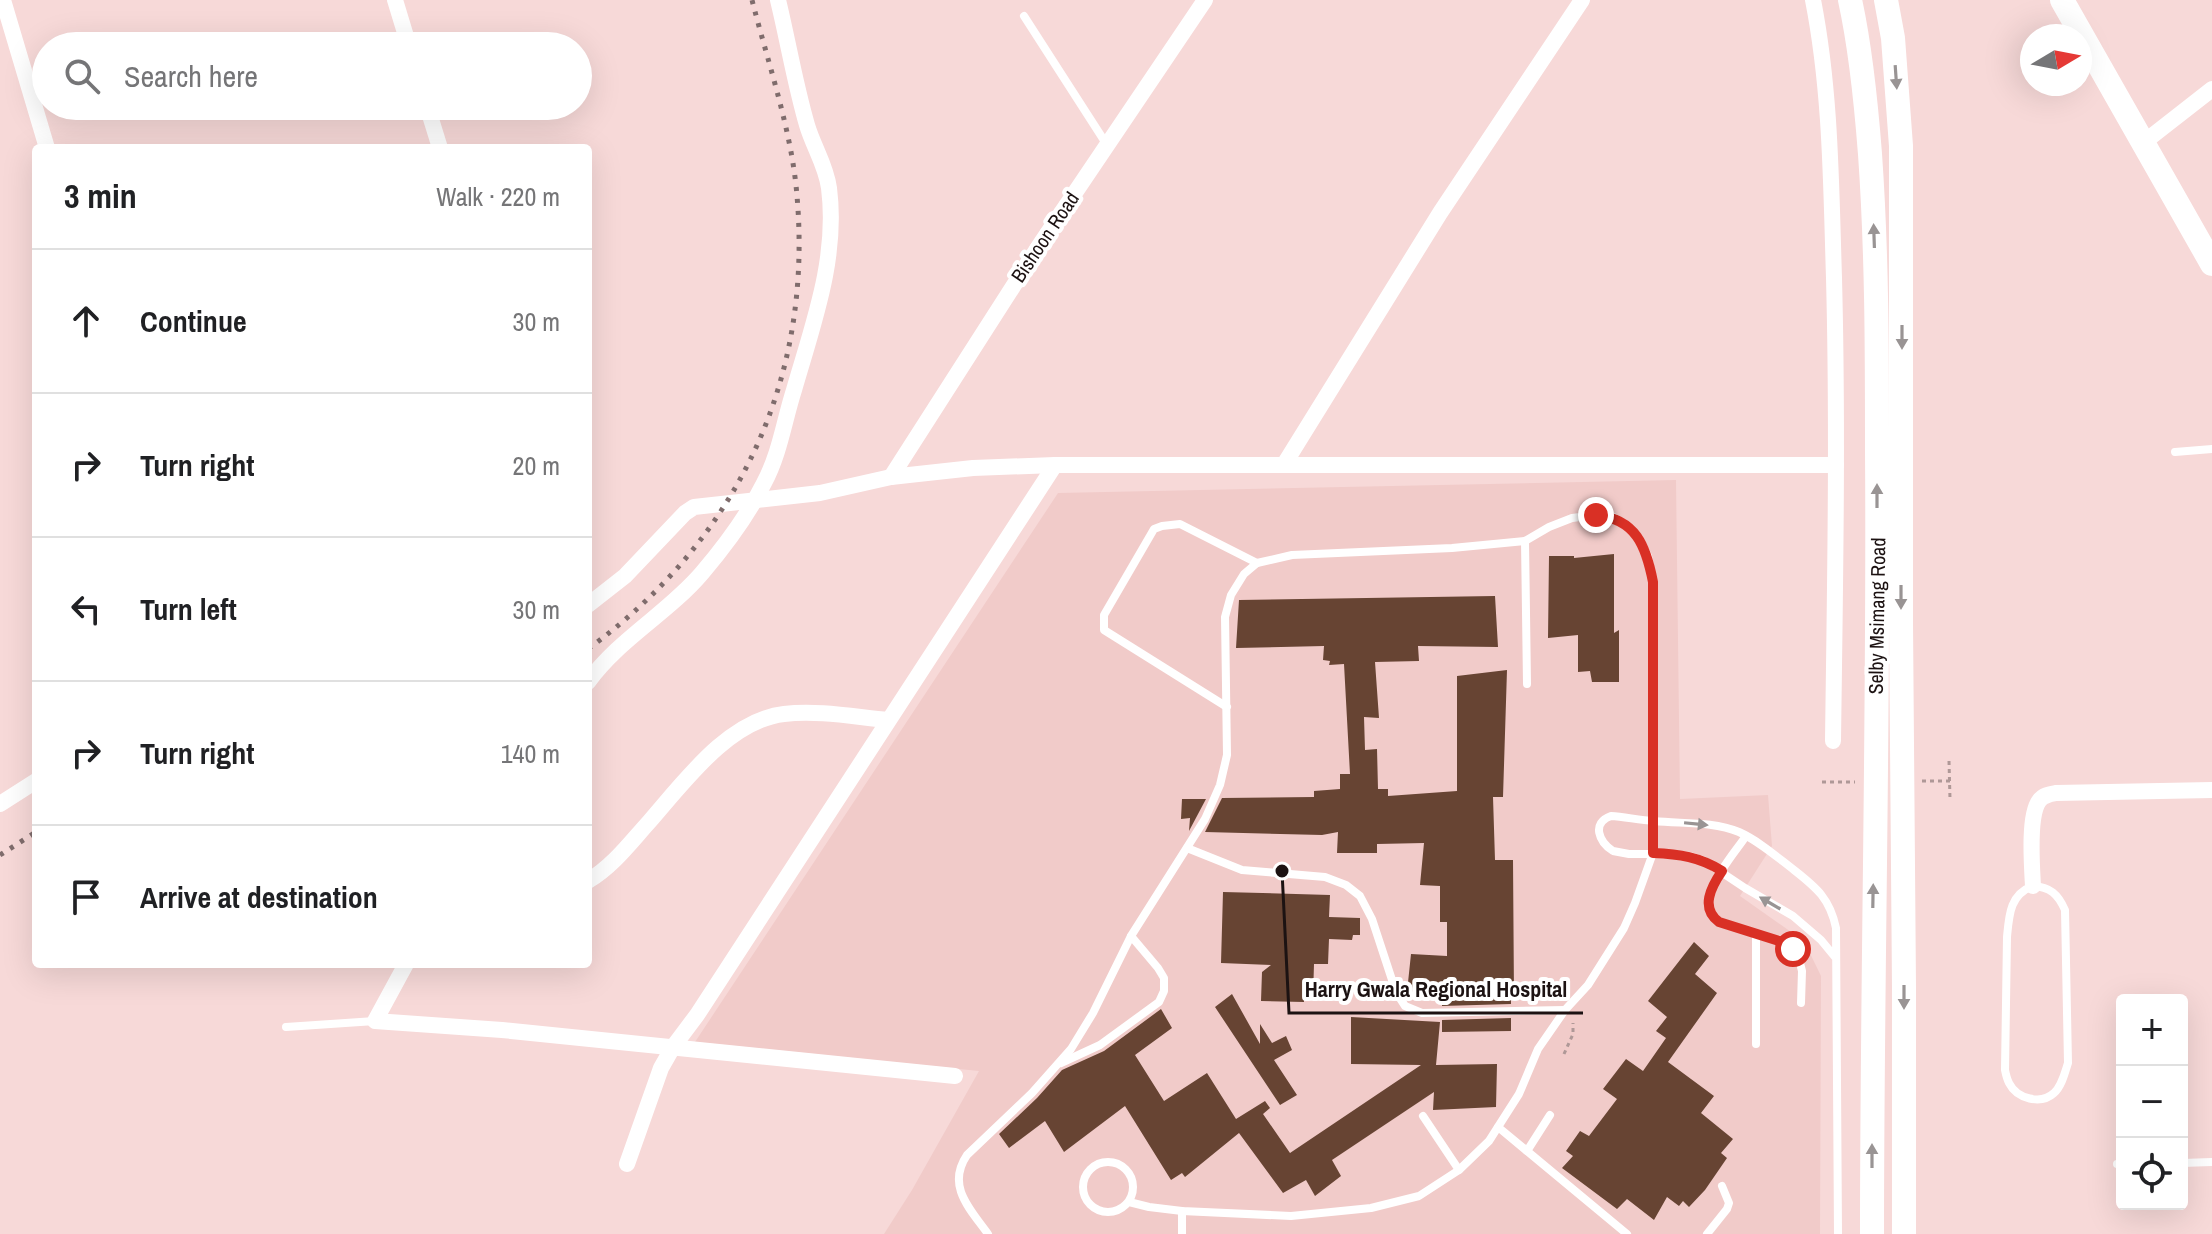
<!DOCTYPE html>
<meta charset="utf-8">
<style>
:root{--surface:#fff;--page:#f2f2f2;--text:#202124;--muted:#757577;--line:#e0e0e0}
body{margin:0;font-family:"Archivo Narrow",sans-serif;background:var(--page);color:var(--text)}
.controls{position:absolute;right:24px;bottom:24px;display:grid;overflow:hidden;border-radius:8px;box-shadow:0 8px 32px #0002}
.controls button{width:72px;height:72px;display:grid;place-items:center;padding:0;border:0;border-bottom:2px solid var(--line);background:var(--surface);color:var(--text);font:40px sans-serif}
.compass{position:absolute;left:2020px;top:24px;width:72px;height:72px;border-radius:50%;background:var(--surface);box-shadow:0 8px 32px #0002;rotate:80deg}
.stop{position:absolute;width:24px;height:24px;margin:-18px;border:6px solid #d93025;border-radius:50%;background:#fff}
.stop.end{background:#d93025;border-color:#fff;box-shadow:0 2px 8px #0008}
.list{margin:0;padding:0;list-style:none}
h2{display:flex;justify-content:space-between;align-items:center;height:104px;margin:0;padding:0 32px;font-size:34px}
h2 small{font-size:26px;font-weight:400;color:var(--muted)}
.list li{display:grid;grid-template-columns:52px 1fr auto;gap:24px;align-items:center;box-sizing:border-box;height:144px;padding:0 32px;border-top:2px solid var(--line)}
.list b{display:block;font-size:30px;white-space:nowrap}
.list em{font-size:26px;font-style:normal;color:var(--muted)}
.icon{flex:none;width:44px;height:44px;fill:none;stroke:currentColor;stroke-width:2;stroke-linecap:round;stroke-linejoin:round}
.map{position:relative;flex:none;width:2212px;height:1234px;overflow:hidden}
.search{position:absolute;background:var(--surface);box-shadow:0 8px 32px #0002;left:32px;top:32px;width:560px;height:88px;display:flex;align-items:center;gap:20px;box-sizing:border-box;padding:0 28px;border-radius:44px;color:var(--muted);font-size:30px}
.panel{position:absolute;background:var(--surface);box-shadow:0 8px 32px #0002;left:32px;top:144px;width:560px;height:824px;border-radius:8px}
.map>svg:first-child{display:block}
</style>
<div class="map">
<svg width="2212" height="1234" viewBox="0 0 2212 1234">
<rect width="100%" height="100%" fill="#f7d9d8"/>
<polygon fill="#f1cbc9" points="1676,480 1680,799 1768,795 1772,846 1740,896 1804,941 1821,976 1820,1234 884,1234 912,1190 979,1071 695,1042 1058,493"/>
<g fill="#674433">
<polygon points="1614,554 1614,633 1619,630 1619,682 1592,682 1590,671 1578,672 1578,635 1548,638 1549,556 1574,556 1574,558"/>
<polygon points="1495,596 1498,647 1418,646 1419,661 1375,662 1379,718 1364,717 1365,750 1377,749 1378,789 1388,789 1388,796 1457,791 1457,676 1507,670 1503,797 1493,797 1495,860 1513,860 1514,998 1511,998 1511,1004 1442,1006 1442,990 1407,992 1411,954 1447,956 1447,922 1440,922 1440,886 1420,885 1424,843 1377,844 1377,853 1337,853 1338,832 1322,835 1205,832 1222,798 1314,797 1314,791 1340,789 1340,774 1350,774 1344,664 1329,665 1330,661 1323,660 1324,646 1236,648 1239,600"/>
<polygon points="1182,799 1206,799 1189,831 1190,818 1181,819"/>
<polygon points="1223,892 1330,895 1329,917 1360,918 1360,935 1353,935 1352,940 1329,939 1328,964 1314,964 1313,997 1304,997 1304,1002 1261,1001 1262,972 1271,965 1221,963"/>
<polygon points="1694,942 1709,956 1695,974 1717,993 1668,1062 1714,1096 1701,1113 1733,1139 1721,1153 1727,1158 1705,1190 1689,1207 1683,1201 1679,1206 1667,1197 1654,1220 1627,1199 1617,1209 1562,1168 1573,1156 1566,1151 1580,1131 1589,1136 1617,1099 1603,1089 1626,1059 1643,1071 1666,1038 1656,1031 1667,1017 1648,1001"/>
<polygon points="1232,994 1260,1044 1260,1024 1272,1043 1286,1036 1292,1050 1274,1060 1297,1095 1280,1105 1215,1007"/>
<polygon points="1161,1009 1172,1028 1135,1055 1164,1101 1207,1073 1236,1119 1265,1101 1270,1108 1263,1114 1290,1153 1421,1065 1351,1064 1351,1017 1440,1022 1436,1065 1497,1064 1496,1107 1433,1110 1434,1092 1332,1160 1341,1176 1315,1196 1306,1180 1283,1193 1239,1133 1185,1177 1182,1173 1171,1180 1125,1106 1064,1152 1045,1121 1009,1148 999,1134 1037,1098 1062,1070 1104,1051"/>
<polygon points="1511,1018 1511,1031 1442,1032 1442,1020"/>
</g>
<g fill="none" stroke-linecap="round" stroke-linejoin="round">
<g stroke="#af9897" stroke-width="3" stroke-dasharray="4 4" stroke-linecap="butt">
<polyline points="1949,761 1950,799"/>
<polyline points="1922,781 1950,781"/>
<polyline points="1822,782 1855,782"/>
<polyline points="1564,1054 1573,1034 1573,1023"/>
</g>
<g stroke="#fff" stroke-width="8">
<polyline points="1024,16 1107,145"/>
<polyline points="2175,452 2212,449"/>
<polyline points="1525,541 1527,684"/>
<polyline points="1227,707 1104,630 1104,615 1154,529 1162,526 1180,524 1257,563"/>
<path d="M1746,836C1732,857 1691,900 1719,922L1779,941L1793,949L1800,963L1802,971L1801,1003"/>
<polyline points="1187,848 1242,870 1325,877 1346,885 1360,896 1372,919 1396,992 1405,1006 1422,1013 1565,1010"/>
<path d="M2033,886C2050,887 2058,894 2065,910L2068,1063C2065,1072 2062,1086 2054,1093C2041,1105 2017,1099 2009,1083C2007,1079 2006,1075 2005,1070L2007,937C2009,915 2010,894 2033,886Z"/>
<path d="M1835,957L1821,940L1793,916L1745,888L1703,860L1690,856L1667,854H1629L1613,851C1599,842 1591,823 1611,816C1625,817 1639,820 1654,821C1682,824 1712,821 1739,832C1759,841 1777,857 1794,870C1817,888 1830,899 1836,928L1838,1234"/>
<polyline points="286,1027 375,1021"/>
<polyline points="1756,1044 1756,934"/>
<polyline points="1061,1063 1100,1045 1159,1002 1164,991 1164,978 1158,968 1131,936"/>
<polyline points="1423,1116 1459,1170"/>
<polyline points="1498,1127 1627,1234"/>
<polyline points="1527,1151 1550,1115"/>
<circle cx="1108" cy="1187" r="25"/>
<polyline points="2182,1163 2212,1162"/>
<polyline points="2117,1164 2122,1164"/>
<polyline points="1182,1211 1182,1234"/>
<path d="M988,1234C970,1209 946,1186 967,1155L1032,1093L1071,1049L1093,1013L1131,936L1205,819L1220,785L1227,755L1225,617L1231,595L1244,574L1257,563L1292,555L1452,548L1525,541L1549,527L1572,518L1596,515L1612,516L1626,525L1639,538L1648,556L1653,582V853L1635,903L1624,928L1588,985L1565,1010L1538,1049L1519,1094L1489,1141L1459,1170L1419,1196L1371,1208L1291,1216L1182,1211L1149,1207L1129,1202"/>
<polyline points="1707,1234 1727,1209 1729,1203 1722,1186"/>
</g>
<g stroke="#fff" stroke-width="16">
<polyline points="3,0 47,148"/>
<polyline points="395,0 409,46"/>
<path d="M1813,0C1831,92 1831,185 1834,278C1838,433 1835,587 1833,741"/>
<polyline points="427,106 440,148"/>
<polyline points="2143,143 2212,89"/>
<polyline points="1285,463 1440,213 1582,0"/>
<polyline points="891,477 1039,246 1205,0"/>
<polyline points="588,605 625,576 685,513 694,507 820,493 891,477 909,475 973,468 1055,465 1836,465"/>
<path d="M588,682C619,639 668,613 702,573C725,546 748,515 764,483C780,453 784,421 794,390C813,324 838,258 829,188C826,165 813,146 807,125C795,84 788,41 778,0"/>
<polyline points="0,804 36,781"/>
<path d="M588,881C613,866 630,843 649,822C684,782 729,720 784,714C818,710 855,717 888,720"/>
<path d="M2033,886C2032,867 2028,816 2039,801C2043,795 2050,794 2056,793L2212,790"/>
<polyline points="406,964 375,1021 502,1030 955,1076"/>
<polyline points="627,1164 661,1068 673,1047 697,1015 1055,465"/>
</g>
<g stroke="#fff" stroke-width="24">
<path d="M1850,0C1861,50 1866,102 1870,154C1877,253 1877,352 1877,452C1879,712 1872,973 1872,1234"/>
<polyline points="1886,0 1893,38 1901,146 1901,623 1904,987 1904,1234"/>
<polyline points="2062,0 2212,264"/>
</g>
<g stroke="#7f6c6c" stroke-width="5" stroke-dasharray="4 8" stroke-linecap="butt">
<path d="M588,649C737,540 813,381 797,196C792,132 768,63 752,0"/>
<polyline points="0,855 36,832"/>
</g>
</g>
<defs><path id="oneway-solid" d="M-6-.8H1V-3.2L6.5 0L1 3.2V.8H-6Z" transform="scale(2)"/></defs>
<g fill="#999494">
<use href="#oneway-solid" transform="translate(1896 77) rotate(86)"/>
<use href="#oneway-solid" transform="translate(1874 236) rotate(-92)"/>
<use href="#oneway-solid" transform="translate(1902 337) rotate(90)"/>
<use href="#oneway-solid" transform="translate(1877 496) rotate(-90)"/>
<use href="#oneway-solid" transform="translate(1901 597) rotate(90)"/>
<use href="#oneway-solid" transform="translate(1696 824) rotate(6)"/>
<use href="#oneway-solid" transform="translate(1873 896) rotate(-89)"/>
<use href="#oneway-solid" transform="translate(1770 903) rotate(-150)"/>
<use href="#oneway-solid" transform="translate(1904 997) rotate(90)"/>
<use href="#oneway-solid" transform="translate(1872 1156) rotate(-90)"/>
</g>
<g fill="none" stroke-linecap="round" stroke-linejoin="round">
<path stroke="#d93025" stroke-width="10" d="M1596,515C1636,519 1646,546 1653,582V853C1679,854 1700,857 1722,871C1711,887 1700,908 1719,922L1779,941L1793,949"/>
</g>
<g text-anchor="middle" stroke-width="8" stroke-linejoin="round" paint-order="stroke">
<g font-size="20" fill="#1c1212" stroke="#fff">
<text transform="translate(1045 237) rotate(-56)" y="7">Bishoon Road</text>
<text transform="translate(1877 616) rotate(-89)" y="7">Selby Msimang Road</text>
</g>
</g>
<path fill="none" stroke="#1c1212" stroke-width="3" d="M1282 871L1289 1013H1583"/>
<circle fill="#1c1212" stroke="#fff" stroke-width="3" cx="1282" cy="871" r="8"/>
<g font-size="22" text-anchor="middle" font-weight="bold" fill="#1c1212" stroke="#fff" stroke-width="8" stroke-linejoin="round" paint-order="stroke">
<text x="1436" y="997">Harry Gwala Regional Hospital</text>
</g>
</svg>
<div class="controls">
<button>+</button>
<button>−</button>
<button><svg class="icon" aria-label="locate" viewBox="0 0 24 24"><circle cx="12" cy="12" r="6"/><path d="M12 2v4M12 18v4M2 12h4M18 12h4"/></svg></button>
</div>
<svg class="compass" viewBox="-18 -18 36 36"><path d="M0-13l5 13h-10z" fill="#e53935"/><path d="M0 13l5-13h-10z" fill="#757577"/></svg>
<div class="stop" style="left:1793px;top:949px"></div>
<div class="stop end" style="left:1596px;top:515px"></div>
<div class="search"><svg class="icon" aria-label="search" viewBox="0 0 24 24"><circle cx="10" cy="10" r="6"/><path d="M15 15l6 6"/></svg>Search here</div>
<section class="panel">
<h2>3 min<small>Walk · 220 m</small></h2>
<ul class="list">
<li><svg class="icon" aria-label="ahead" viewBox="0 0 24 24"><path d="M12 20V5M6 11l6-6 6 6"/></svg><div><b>Continue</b></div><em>30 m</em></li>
<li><svg class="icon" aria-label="right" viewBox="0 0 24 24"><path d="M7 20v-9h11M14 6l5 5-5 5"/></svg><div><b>Turn right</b></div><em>20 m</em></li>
<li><svg class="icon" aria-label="left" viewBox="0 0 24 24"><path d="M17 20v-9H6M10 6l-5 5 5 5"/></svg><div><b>Turn left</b></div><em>30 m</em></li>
<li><svg class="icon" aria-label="right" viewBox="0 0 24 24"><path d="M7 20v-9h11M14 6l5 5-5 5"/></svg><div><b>Turn right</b></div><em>140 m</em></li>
<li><svg class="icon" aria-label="arrive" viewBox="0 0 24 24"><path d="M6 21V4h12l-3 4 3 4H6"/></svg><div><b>Arrive at destination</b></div></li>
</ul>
</section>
</div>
